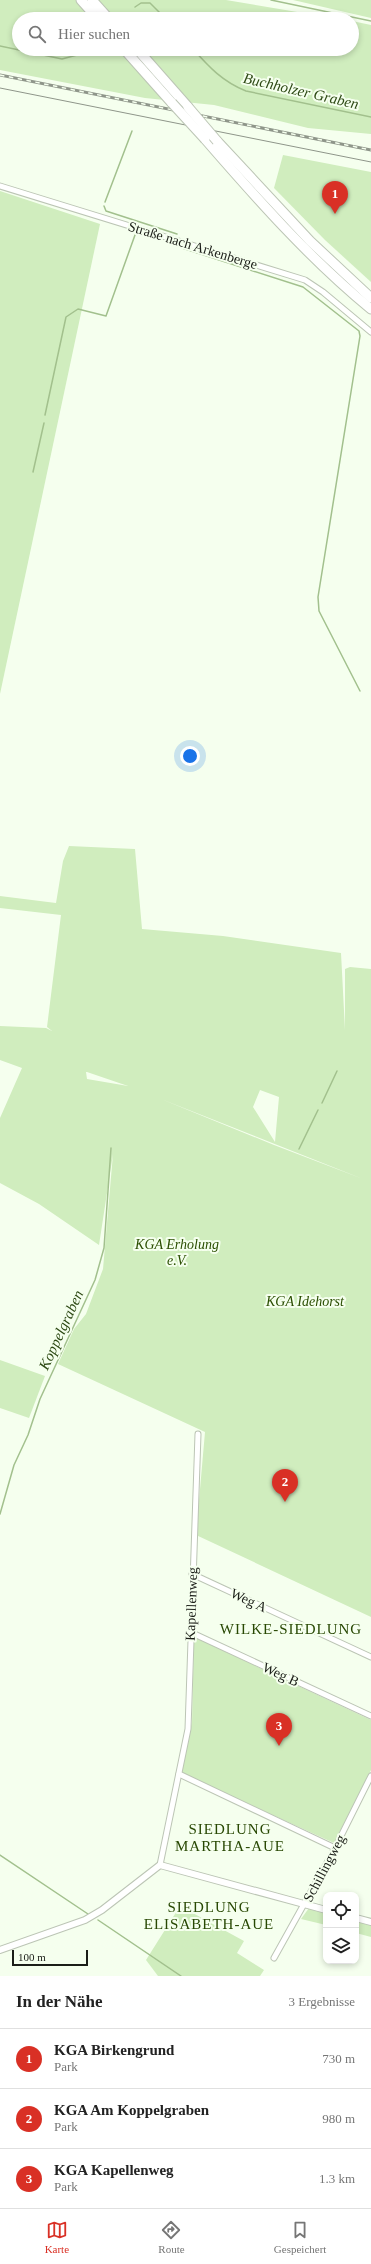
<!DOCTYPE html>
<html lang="de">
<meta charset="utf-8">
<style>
:root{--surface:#fff;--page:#f6f6f6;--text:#222;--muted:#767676;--line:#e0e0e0;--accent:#d93025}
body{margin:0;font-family:Georgia,serif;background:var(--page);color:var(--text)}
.controls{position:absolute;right:12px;bottom:12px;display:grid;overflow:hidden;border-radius:8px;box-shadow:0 2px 6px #0003}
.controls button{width:36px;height:36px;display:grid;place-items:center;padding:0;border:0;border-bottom:1px solid var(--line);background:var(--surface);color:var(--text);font:20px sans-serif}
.scale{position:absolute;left:12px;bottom:10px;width:76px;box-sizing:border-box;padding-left:4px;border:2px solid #1b1e18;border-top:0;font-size:11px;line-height:14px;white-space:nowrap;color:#1b1e18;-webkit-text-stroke:3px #f5ffee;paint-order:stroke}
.you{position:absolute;left:190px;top:756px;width:14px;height:14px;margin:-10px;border:3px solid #fff;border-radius:50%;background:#1a73e8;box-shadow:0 0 0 6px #1a73e833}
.badge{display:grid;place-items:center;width:26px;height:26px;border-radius:50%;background:var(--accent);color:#fff;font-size:13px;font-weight:700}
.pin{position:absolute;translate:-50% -33px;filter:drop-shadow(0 1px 2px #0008)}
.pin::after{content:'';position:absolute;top:21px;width:14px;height:12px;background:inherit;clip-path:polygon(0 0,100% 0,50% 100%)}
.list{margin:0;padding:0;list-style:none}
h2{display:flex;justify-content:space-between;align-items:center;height:52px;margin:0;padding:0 16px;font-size:17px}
h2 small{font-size:13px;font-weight:400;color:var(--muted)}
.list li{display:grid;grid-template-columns:26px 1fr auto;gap:12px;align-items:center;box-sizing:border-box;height:60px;padding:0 16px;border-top:1px solid var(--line)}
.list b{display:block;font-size:15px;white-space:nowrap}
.list p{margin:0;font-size:13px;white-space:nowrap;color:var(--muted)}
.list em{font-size:13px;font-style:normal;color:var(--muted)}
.icon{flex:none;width:22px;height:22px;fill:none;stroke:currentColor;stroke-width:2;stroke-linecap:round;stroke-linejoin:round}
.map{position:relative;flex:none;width:371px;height:1976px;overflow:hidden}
.search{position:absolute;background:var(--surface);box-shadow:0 2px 6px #0003;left:12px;right:12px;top:12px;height:44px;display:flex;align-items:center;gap:10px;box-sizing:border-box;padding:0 14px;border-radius:22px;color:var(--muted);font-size:15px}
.sheet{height:232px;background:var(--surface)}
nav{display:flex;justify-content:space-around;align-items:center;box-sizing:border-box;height:56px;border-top:1px solid var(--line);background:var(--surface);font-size:11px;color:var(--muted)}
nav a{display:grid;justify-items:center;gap:2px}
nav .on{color:var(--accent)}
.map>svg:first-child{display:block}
</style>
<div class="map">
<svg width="371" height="1976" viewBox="0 0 371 1976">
<rect width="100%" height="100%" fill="#f5ffee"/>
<g fill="#d0edbe" fill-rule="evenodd">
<polygon points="0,0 226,0 339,19 19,19 19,49 352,49 352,21 371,25 371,134 308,128 214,105 145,98 0,70"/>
<polygon points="293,0 371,0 371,18"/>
<polygon points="283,155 371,172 371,282 325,240 274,188"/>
<polygon points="0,191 100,224 0,694"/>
<path d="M69,846L135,849L142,929L223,936L341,953L345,1030V969L350,967L371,969V1617L196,1535L205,1432L58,1364L74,1329L86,1314L103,1269L113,1154L99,1245L39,1204L0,1183V1118L22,1068L0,1060V1026L46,1028L52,1031L47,1027L61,915L0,908V896L56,903L63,861ZM86,1072H87L128,1086L87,1079ZM260,1090L279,1097L275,1142L253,1107ZM161,1099L363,1179L274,1145Z"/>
<polygon points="0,1360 45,1376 29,1418 0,1408"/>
<polygon points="194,1637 371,1720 371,1770 334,1843 181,1773 192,1722"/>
<polygon points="180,1906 244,1941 237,1953 264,1970 260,1976 158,1976 146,1960"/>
<polygon points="309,1908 326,1912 326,1925 301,1919"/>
<polygon points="356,1920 371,1924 371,1937 356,1933"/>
</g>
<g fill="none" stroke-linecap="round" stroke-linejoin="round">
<g stroke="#a2c08d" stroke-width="1.5">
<polyline points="271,0 371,21"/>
<polyline points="135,7 141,3 150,3 166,19"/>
<polyline points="0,46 62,59 77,55 82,50"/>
<path d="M193,49C209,67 223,82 246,91L371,117"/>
<polyline points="105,202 132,131"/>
<polyline points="104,206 106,211 177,234"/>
<polyline points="182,248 303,287 359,331 360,336 318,597 319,611 360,691"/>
<polyline points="45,415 66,317 78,309 106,316 135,235"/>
<polyline points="33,472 44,423"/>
<polyline points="322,1103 337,1071"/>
<polyline points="299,1149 318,1110"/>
<polyline points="0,1514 14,1465 28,1435 40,1399 95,1280 104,1248 111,1148"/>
<polyline points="0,1855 88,1914"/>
<polyline points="98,1920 181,1976"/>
</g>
<defs>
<g id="minor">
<polyline points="0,186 305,280 323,292 371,332"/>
<polyline points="192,1574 371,1657"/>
<polyline points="190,1632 371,1716"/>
<polyline points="179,1774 335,1848"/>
<polyline points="160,1865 188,1729 198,1434"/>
<polyline points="274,1958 333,1852 371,1776"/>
</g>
<g id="tertiary">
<polyline points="356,1918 371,1922"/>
<polyline points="0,1950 85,1920 102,1910 160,1865 326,1910"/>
</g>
<g id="motorway">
<polyline points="81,0 98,19"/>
<polyline points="92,0 109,19"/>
<polyline points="124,49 172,103"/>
<polyline points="137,49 188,107"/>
<path d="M205,139C257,199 310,259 371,309"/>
<polyline points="217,141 310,241 371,298"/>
</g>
</defs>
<use href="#minor" stroke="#bcc5b5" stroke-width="7"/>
<use href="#tertiary" stroke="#bcc5b5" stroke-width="8"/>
<use href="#motorway" stroke="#bcc5b5" stroke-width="11"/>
<use href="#minor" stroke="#fff" stroke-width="5"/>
<use href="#tertiary" stroke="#fff" stroke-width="6"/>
<use href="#motorway" stroke="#fff" stroke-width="9"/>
<polyline stroke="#8f968a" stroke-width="1" points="0,88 371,162"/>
<defs>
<polyline id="rail" points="0,75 371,150"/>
</defs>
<use href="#rail" stroke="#8f968a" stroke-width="3"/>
<use href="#rail" stroke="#f5ffee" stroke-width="1.5" stroke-dasharray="4.5" stroke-linecap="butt"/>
<defs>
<g id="motorway-bridge">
<polyline points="172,103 205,139"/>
<polyline points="188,107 217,141"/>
</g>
</defs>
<use href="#motorway-bridge" stroke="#bcc5b5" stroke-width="11" stroke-linecap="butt"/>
<use href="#motorway-bridge" stroke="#fff" stroke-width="9"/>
</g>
<g text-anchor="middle" stroke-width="4" stroke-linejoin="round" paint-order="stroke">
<g font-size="14" fill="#1b1e18" stroke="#f5ffee">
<text transform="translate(193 245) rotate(17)" y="5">Straße nach Arkenberge</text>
<text transform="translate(249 1600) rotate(25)" y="5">Weg A</text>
<text transform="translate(191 1604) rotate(-88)" y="5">Kapellenweg</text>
<text transform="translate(281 1674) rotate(25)" y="5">Weg B</text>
<text transform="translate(324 1868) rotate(-62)" y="5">Schillingweg</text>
</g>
<g font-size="14" font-style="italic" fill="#2a4e00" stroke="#f5ffee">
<text x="177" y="1249">KGA Erholung<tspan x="177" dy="16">e.V.</tspan></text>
<text x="305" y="1306">KGA Idehorst</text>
</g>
<g font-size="15" font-style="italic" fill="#2d4914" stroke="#f5ffee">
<text transform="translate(301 91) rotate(13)" y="5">Buchholzer Graben</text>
<text transform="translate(61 1330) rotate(-65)" y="5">Koppelgraben</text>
</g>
<g font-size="15" letter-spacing="1" fill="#284803" stroke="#f5ffee">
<text x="291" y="1634">WILKE-SIEDLUNG</text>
<text x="230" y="1834">SIEDLUNG<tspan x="230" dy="17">MARTHA-AUE</tspan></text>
<text x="209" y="1912">SIEDLUNG<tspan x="209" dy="17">ELISABETH-AUE</tspan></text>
</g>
</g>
</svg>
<div class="controls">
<button><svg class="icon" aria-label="locate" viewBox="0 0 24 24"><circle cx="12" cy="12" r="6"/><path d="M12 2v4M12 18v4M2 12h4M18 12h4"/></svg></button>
<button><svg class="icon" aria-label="layers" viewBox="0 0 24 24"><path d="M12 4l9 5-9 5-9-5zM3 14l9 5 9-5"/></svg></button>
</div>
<div class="scale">100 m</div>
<div class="you"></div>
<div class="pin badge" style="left:335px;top:214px">1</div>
<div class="pin badge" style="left:285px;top:1502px">2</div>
<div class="pin badge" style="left:279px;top:1746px">3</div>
<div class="search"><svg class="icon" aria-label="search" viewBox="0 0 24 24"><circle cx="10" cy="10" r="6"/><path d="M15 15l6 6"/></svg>Hier suchen</div>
</div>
<section class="sheet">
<h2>In der Nähe<small>3 Ergebnisse</small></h2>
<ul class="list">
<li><span class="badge">1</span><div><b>KGA Birkengrund</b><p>Park</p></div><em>730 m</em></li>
<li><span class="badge">2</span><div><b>KGA Am Koppelgraben</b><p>Park</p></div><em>980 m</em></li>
<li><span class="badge">3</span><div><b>KGA Kapellenweg</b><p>Park</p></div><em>1.3 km</em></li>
</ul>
</section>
<nav>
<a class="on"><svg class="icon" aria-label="map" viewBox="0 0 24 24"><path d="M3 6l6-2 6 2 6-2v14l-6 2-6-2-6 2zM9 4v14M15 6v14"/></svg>Karte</a>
<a><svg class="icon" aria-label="directions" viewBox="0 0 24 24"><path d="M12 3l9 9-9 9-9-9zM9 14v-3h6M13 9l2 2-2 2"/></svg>Route</a>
<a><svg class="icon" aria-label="saved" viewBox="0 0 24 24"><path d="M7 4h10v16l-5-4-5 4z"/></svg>Gespeichert</a>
</nav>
